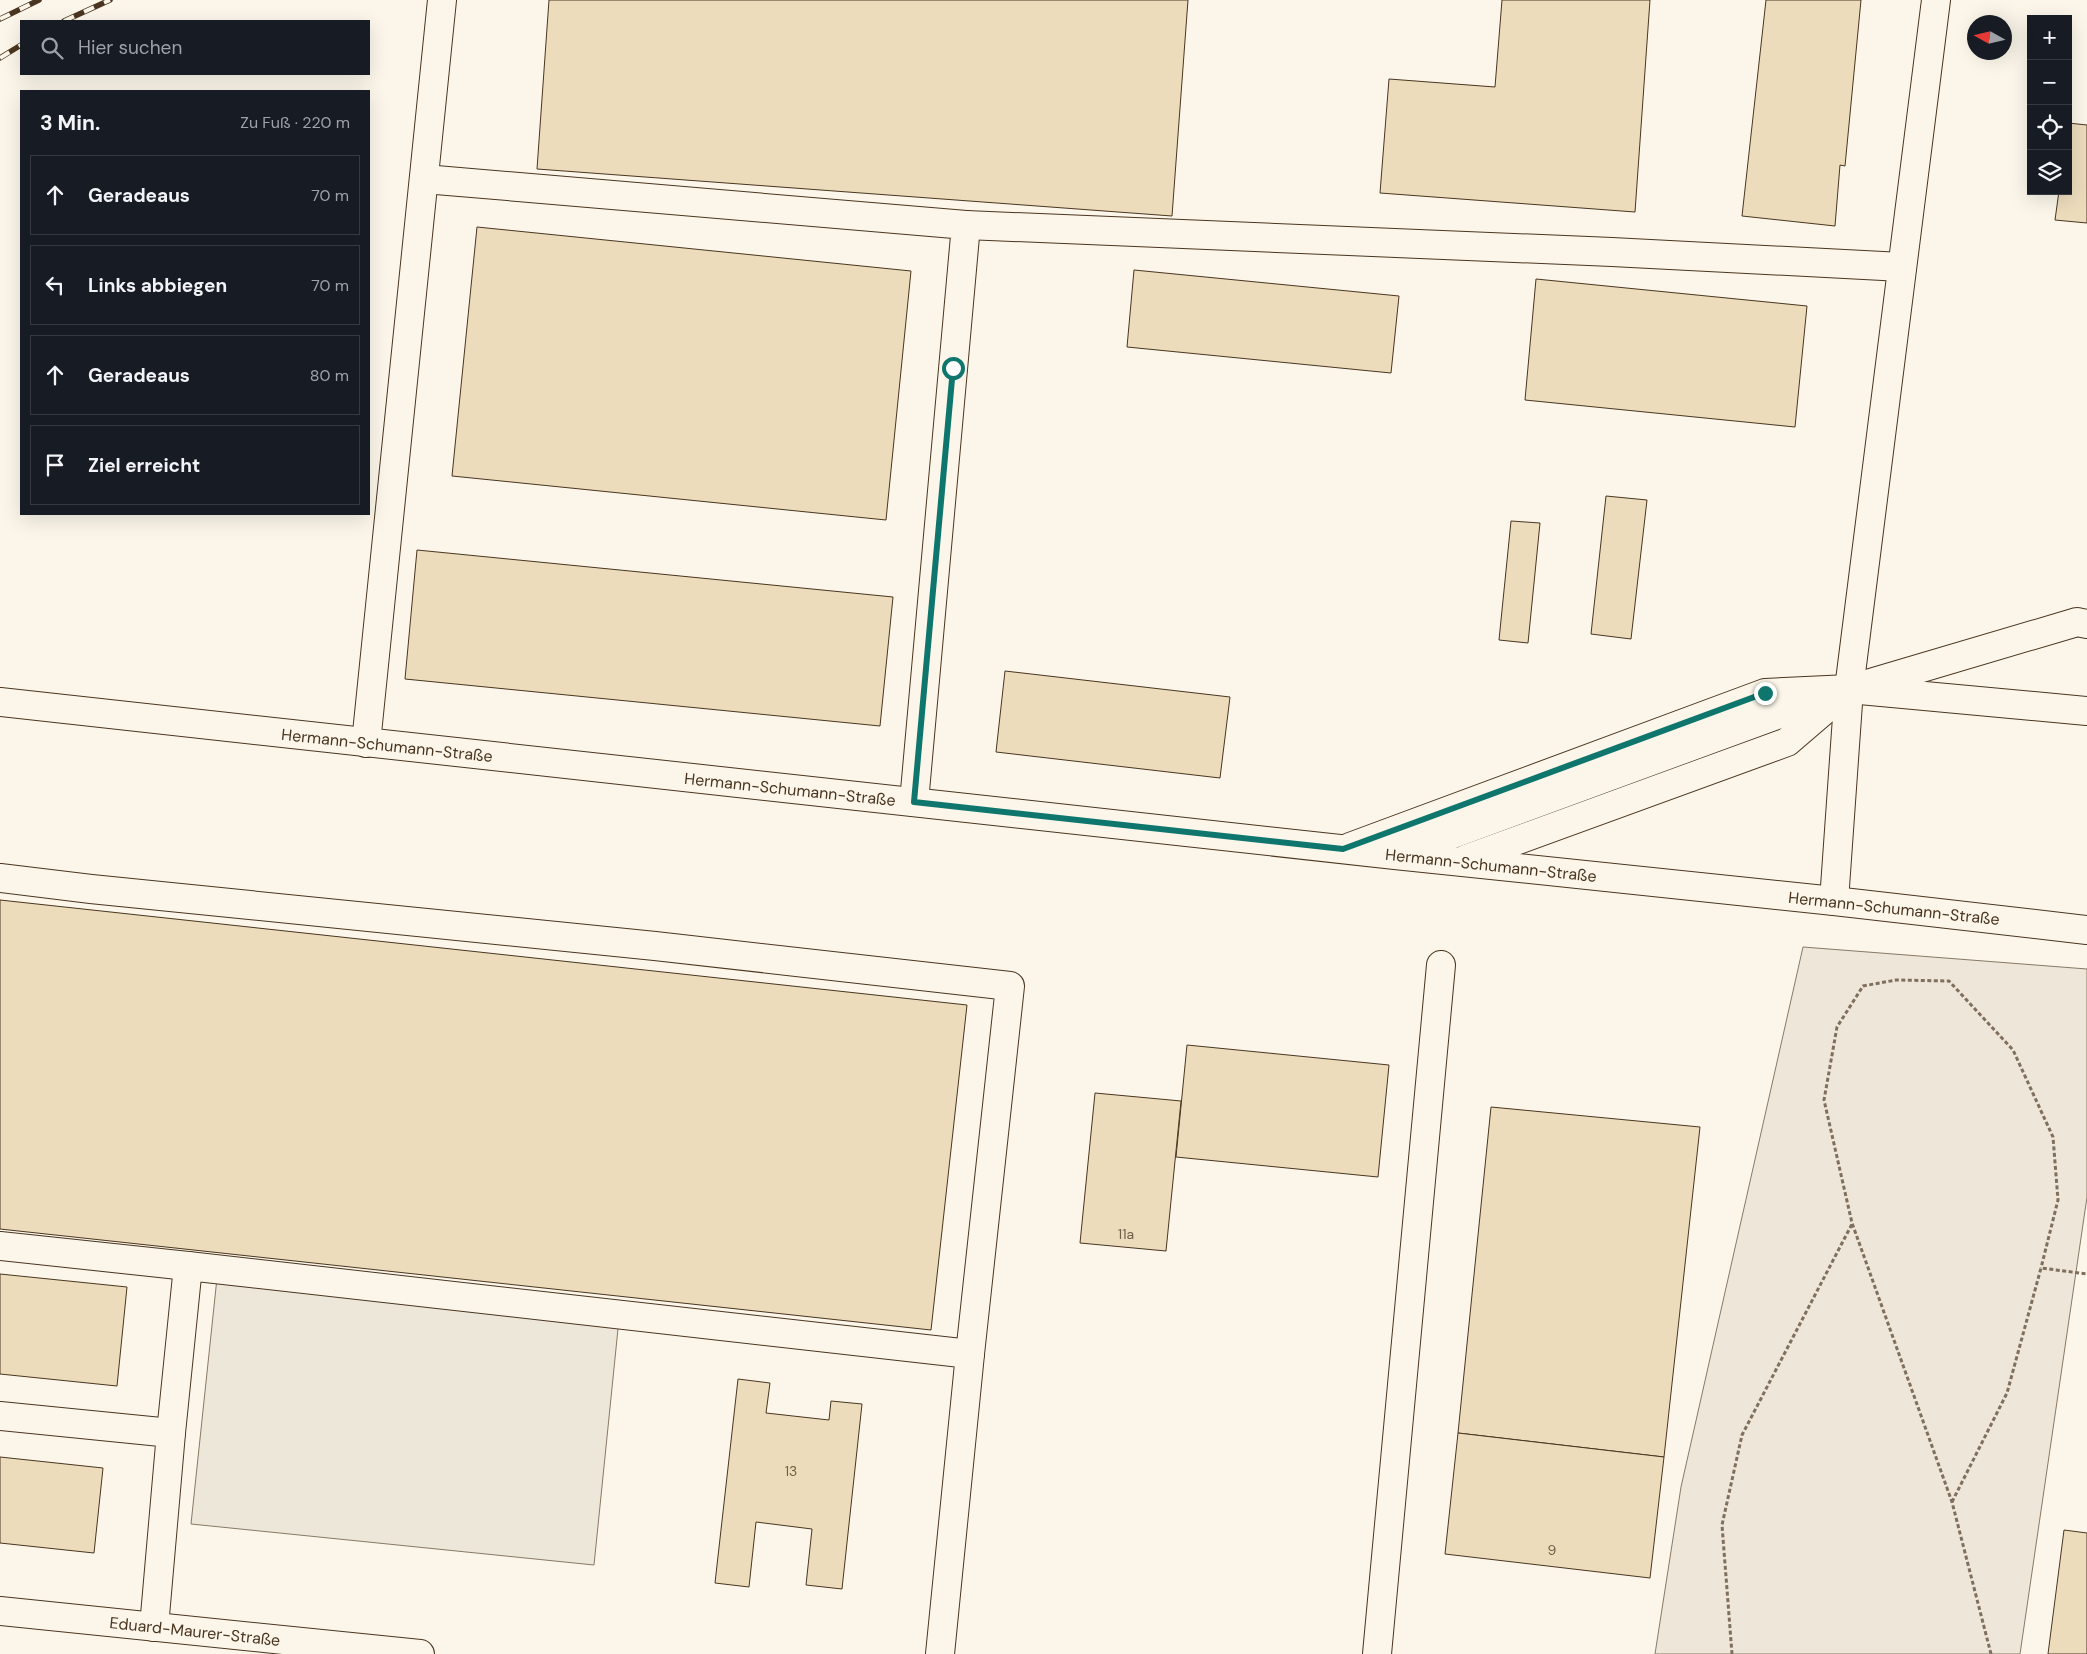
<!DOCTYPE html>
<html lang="de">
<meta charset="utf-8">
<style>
:root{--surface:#171b24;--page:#242831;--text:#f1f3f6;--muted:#9ea1a6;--line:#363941}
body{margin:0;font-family:"DM Sans",sans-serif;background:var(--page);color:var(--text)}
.controls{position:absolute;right:15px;top:15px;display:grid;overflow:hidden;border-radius:0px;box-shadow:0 5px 20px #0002}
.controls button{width:45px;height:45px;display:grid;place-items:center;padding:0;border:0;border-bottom:1px solid var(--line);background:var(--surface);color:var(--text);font:25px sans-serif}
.compass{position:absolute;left:1967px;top:15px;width:45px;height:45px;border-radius:50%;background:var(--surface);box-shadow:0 5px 20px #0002;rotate:278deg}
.stop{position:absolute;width:15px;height:15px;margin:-11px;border:4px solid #0f766e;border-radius:50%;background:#fff}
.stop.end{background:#0f766e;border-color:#fff;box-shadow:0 1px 5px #0008}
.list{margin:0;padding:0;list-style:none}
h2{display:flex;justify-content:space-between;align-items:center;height:65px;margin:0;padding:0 20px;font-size:21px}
h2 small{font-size:16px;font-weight:400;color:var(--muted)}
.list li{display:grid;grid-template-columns:32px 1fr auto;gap:15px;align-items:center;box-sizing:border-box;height:80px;margin:0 10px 10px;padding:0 10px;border:1px solid var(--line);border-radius:0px}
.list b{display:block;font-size:19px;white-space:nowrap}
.list em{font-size:16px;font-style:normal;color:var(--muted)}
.icon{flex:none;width:28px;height:28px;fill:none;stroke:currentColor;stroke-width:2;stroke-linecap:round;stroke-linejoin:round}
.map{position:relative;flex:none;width:2087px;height:1654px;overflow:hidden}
.search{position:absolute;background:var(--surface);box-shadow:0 5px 20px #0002;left:20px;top:20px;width:350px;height:55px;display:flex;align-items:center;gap:12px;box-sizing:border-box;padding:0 18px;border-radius:0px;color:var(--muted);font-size:19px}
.panel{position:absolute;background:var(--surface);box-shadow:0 5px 20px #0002;left:20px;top:90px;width:350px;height:425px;border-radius:0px}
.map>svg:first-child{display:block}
</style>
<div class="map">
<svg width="2087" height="1654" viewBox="0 0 2087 1654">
<rect width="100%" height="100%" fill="#fbf6e9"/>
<polygon fill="#ede6d9" stroke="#887966" points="1803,947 2087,969 2087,1197 2020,1654 1655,1654 1681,1487"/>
<polygon fill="#ede7d9" stroke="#887966" points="217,1278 619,1319 594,1565 191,1524"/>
<g fill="#ecdcbc" stroke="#4a3520">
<polygon points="549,0 1188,0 1172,216 537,169"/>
<polygon points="1502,0 1650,0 1635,212 1380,193 1389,79 1495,87"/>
<polygon points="1766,0 1861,0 1845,166 1840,165 1835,226 1742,216"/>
<polygon points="2068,123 2087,125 2087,223 2055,220 2059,191 2068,191"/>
<polygon points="477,227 911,271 886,520 452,476"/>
<polygon points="1134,270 1399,296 1391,373 1127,347"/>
<polygon points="1536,279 1807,306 1795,427 1525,400"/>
<polygon points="1606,496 1647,500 1631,639 1591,634"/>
<polygon points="1511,521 1540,523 1528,643 1499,640"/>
<polygon points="417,550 893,597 880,726 405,679"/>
<polygon points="1005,671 1230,697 1220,778 996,752"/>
<polygon points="0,900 967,1005 931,1330 0,1229"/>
<polygon points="1187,1045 1389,1065 1378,1177 1176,1157"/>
<polygon points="1095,1093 1181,1101 1166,1251 1080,1243"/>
<polygon points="1491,1107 1700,1127 1664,1457 1458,1433"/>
<polygon points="0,1274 127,1287 117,1386 0,1374"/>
<polygon points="738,1379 770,1383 766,1413 829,1420 831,1401 862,1404 842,1589 806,1585 812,1529 756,1522 749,1587 715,1583"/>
<polygon points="1458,1433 1664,1457 1650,1578 1445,1554"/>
<polygon points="0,1457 103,1468 94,1553 0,1543"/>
<polygon points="2064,1530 2087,1533 2087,1654 2048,1654"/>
</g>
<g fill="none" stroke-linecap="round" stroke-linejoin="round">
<defs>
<g id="minor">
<polyline points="424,179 966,225 914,802"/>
<polyline points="966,225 1612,252 1902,267"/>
<polyline points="1864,685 2077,622 2087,624"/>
<polyline points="0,702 1395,855 1834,901 2087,930"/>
<polyline points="366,743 442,0"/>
<polyline points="1350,847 1765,693 1849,689 2087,711"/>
<polyline points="1401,853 1823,698"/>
<polyline points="1466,859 1787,742 1836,700"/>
<polyline points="0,878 91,889 655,946 1010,986 970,1354"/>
<polyline points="1834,901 1849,689 1936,0"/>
<polyline points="0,1246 188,1266"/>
<polyline points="0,1416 171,1433 154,1627"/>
<polyline points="171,1433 188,1266 970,1354 940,1654"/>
<polyline points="0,1611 420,1654"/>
<polyline points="1377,1654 1441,965"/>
</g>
</defs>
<use href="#minor" stroke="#4a3520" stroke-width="30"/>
<g stroke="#7f6f5c" stroke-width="3" stroke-dasharray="4 2.5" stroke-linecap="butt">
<polyline points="1952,1502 2007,1393 2041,1268 2087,1274"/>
<polyline points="1732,1654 1722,1525 1742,1435 1852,1224"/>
<polyline points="1991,1654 1952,1502 1852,1223 1824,1100 1837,1027 1863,986 1896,980 1949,981 2013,1050 2053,1137 2058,1200 2041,1268"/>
</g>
<use href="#minor" stroke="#fbf6e9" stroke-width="28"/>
<defs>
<g id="rail">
<polyline points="0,19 39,0"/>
<polyline points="64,21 110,0"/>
<polyline points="0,58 21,45"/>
</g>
</defs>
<use href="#rail" stroke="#4a3520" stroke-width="5.5"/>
<use href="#rail" stroke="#fbf6e9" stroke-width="4" stroke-dasharray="11" stroke-linecap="butt"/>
</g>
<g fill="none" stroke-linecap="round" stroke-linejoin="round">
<polyline stroke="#0f766e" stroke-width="6" points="953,368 914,802 1343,849 1765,693"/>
</g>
<g text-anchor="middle" stroke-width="4" stroke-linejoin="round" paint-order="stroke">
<g font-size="14" fill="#725f47">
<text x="1126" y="1239">11a</text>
<text x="791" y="1476">13</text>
<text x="1552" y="1555">9</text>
</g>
<g font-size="16" fill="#4a3520" stroke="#fbf6e9">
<text transform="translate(387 745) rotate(6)" y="6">Hermann-Schumann-Straße</text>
<text transform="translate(790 789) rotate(6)" y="6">Hermann-Schumann-Straße</text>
<text transform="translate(1491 865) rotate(6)" y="6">Hermann-Schumann-Straße</text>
<text transform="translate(1894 908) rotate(6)" y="6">Hermann-Schumann-Straße</text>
<text transform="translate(195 1631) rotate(6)" y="6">Eduard-Maurer-Straße</text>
</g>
</g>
</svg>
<div class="controls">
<button>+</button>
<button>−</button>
<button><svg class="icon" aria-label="locate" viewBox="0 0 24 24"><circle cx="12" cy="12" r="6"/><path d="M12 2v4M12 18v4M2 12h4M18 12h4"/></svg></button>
<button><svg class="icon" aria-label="layers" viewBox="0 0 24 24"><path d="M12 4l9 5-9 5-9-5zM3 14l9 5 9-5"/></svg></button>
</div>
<svg class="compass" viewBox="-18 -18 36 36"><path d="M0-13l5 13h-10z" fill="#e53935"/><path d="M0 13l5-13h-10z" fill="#9ea1a6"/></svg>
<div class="stop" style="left:953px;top:368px"></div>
<div class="stop end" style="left:1765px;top:693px"></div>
<div class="search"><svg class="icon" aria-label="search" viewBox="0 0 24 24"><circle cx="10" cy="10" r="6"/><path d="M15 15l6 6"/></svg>Hier suchen</div>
<section class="panel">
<h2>3 Min.<small>Zu Fuß · 220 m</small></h2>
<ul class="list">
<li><svg class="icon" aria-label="ahead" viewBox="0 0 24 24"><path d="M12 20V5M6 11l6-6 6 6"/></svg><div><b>Geradeaus</b></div><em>70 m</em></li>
<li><svg class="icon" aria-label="left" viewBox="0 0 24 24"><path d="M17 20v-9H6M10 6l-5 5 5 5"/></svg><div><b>Links abbiegen</b></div><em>70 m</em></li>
<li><svg class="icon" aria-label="ahead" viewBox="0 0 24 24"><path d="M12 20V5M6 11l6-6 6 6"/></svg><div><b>Geradeaus</b></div><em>80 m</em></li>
<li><svg class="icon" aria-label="arrive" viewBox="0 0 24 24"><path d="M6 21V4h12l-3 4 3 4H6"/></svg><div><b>Ziel erreicht</b></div></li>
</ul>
</section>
</div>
